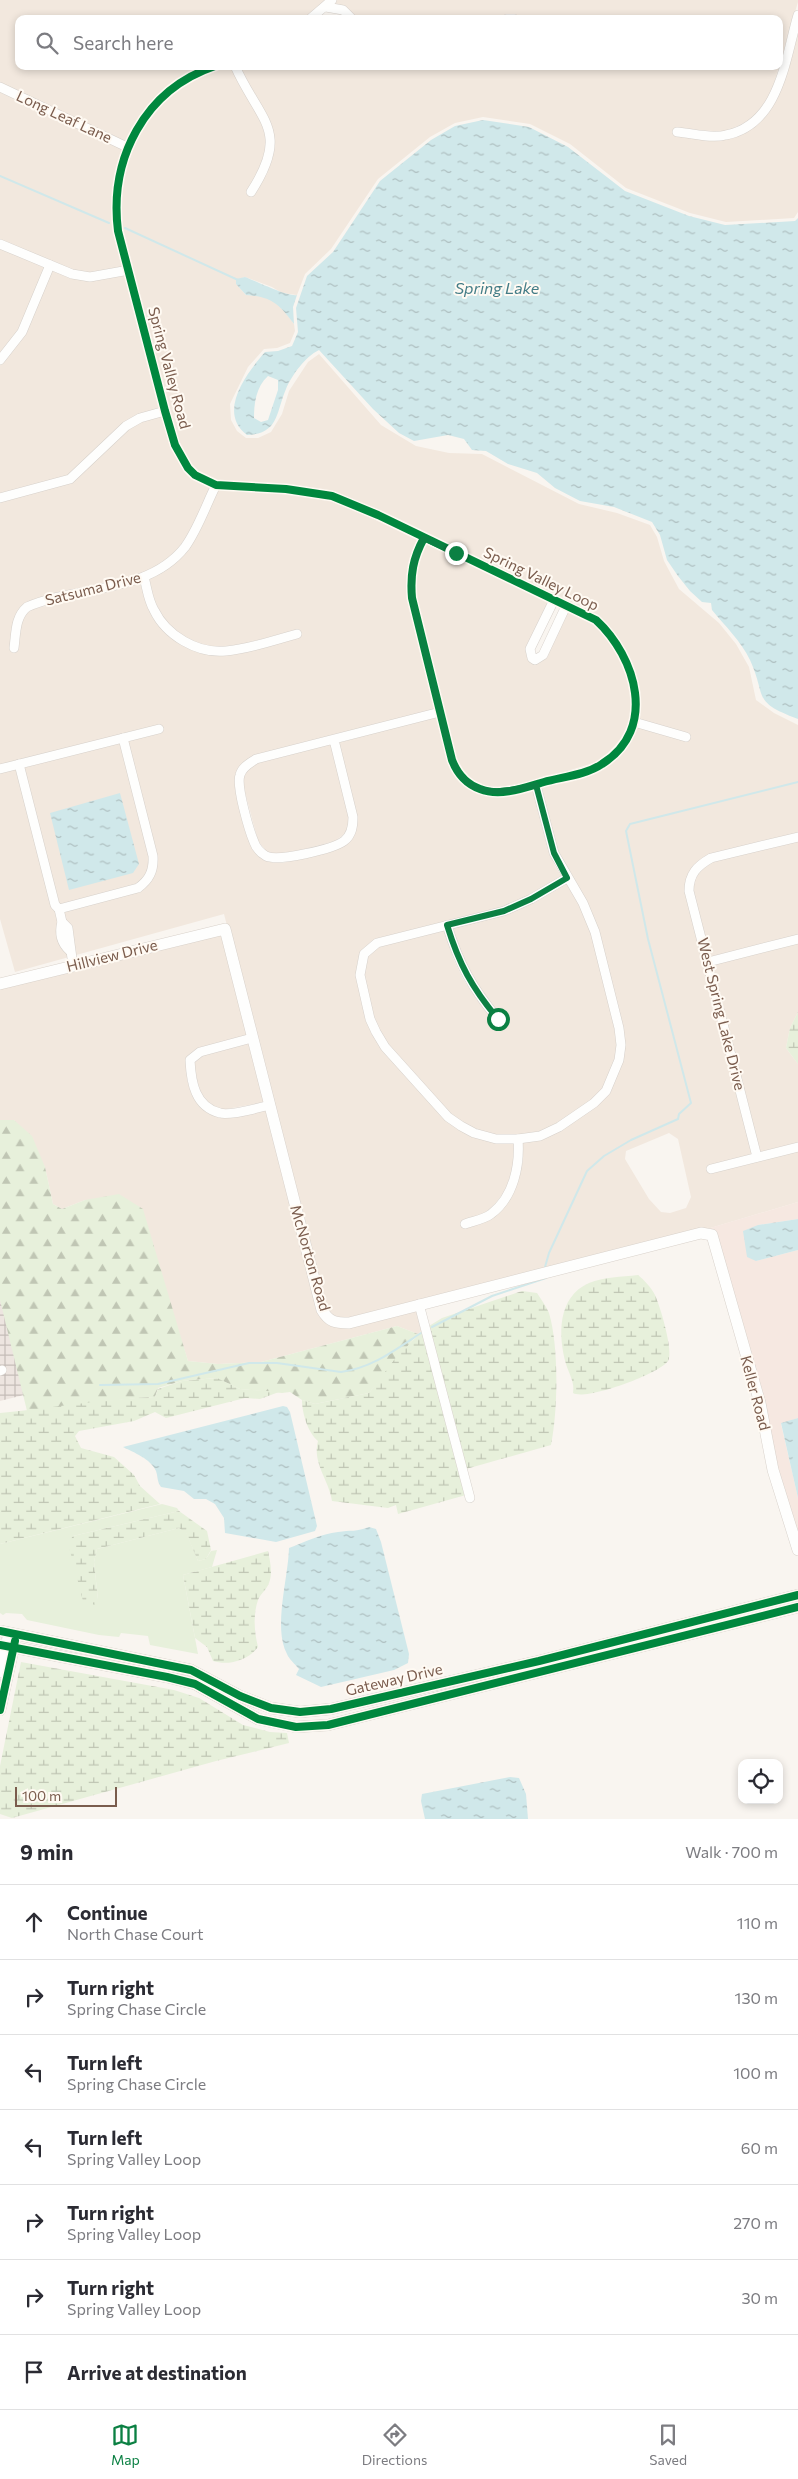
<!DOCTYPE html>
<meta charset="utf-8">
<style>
:root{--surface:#fff;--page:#f2f2f3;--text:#2b2b33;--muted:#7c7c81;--line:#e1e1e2;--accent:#0b8043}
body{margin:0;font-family:Commissioner,sans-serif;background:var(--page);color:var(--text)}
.controls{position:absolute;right:15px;bottom:15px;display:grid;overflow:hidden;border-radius:10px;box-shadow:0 2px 8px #0003}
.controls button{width:45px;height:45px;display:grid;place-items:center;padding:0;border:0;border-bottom:1px solid var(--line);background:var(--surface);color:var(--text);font:25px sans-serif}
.scale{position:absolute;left:15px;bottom:12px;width:102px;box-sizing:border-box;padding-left:5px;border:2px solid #7a5c4d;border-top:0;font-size:14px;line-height:18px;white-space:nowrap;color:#7a5c4d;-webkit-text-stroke:4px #fffaf3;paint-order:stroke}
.stop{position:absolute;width:15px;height:15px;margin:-11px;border:4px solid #0b8043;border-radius:50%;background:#fff}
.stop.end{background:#0b8043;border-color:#fff;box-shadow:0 1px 5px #0008}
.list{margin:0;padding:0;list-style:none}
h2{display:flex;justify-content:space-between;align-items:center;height:65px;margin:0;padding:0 20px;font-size:21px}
h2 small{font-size:16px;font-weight:400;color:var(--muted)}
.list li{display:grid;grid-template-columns:32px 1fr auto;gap:15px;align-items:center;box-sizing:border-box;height:75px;padding:0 20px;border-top:1px solid var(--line)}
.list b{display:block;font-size:19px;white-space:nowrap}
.list p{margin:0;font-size:16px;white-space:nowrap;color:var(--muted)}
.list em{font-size:16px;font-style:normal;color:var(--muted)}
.icon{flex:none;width:28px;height:28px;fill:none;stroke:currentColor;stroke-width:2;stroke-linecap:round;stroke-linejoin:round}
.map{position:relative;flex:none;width:798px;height:1819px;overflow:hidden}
.search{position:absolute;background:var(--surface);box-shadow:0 2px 8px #0003;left:15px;right:15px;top:15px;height:55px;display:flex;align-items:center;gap:12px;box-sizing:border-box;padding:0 18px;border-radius:10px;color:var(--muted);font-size:19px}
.sheet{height:590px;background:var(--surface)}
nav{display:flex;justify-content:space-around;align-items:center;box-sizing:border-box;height:70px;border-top:1px solid var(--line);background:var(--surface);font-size:14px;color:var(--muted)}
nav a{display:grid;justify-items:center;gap:2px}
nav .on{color:var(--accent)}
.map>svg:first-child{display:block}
</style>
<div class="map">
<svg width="798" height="1819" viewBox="0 0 798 1819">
<defs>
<pattern id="industrial-grid" width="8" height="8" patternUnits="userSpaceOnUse" patternTransform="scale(1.25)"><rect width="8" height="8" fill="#ede5e0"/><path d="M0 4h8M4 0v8" fill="none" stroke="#c5bdb8"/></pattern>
<pattern id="forest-firs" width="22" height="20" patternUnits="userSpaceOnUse" patternTransform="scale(1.25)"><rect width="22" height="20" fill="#e7f0db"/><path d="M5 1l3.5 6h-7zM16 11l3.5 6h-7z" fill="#c0c6b4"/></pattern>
<pattern id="wetland-marsh" width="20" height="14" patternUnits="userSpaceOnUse" patternTransform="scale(1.25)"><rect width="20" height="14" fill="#e7f0db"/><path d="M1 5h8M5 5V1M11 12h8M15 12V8" fill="none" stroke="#c0c6b4"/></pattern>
<pattern id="water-ripples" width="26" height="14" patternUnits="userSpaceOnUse" patternTransform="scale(1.25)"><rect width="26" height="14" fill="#d0e8ea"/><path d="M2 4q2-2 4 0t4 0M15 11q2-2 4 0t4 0" fill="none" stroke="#aebfc0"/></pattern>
</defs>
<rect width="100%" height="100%" fill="#f9f5f0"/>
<g fill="#f2e8de" fill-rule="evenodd">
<polygon points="0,0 327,0 304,19 19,19 19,66 204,66 188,73 160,94 134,125 125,142 0,83"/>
<polygon points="337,0 798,0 798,2 779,66 779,19 527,19 510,14 496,19 358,19 345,7 333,5"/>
<path d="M798,28V212L794,218L726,222L690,213L626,188L570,144L530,124L483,117L455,123L430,137L378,179L331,249L305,274L297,295L282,293L272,287L245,277L236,280V284L246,295L263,296L280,305L294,324L295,331L290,343L277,348L264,349L248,367L230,404L231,420L237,431L246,438H258L271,432L282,414L289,391L308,362L319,354L381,425L416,446L449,453L482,454L579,504L617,513L650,525L657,537L664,561L679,589L719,623L736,644L749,667L756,700L774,713L798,725V1012L790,1028L786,1048L798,1064V1202L707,1229L348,1319H337L332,1317L325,1308L224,914L15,972L0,919V502L71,482L128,429L142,422L162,416L178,459L193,478L211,487L188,536L171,557L158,566L143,573L35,599L19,609L15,617L10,651L17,652L21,620L29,610L142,582L146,602L159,625L171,637L194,650L209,654L225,655L301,637L299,629L239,645L210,647L184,638L175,631L157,610L148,579L175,563L187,550L218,490L286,493L331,500L419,539L409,563L407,582L436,709L255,756L243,763L237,772L236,785L251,844L256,852L264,859L273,863H283L338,848L346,844L353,837L356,827V816L338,743L437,716L452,770L467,786L480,793L495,796L533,789L546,841L555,866L562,877L529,896L503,907L375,939L361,951L357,964V976L367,1020L383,1049L446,1120L473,1137L495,1143H515L516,1159L508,1188L489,1211L461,1222L463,1229L492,1218L514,1191L523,1161L522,1143L542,1140L560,1131L596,1106L609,1093L623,1061L624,1045L622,1027L599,932L586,901L557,852L540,788L604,768L622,751L632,739L637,726L688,742L690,734L638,719L640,702L633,670L618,640L597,616L379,511L333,492L286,485L217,482L197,472L191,465L178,444L168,410L122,230L119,212L124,168L139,130L165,100L192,81L227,66H231L267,134L268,144L266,156L260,171L246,193L252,197L267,174L275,144L268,120L248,86L239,66H779L771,95L763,108L752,119L725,132L674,128V135L727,139L756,126L768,114L777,99ZM669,1133L678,1139L691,1197L686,1208L670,1213L661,1212L649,1199L625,1159L626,1151Z"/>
<polygon points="0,91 123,149 117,166 112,211 124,267 90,273 73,270 0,240"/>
<polygon points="0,249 45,267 19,330 0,354"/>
<polygon points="52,270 89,281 126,275 160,409 124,423 68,475 0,494 0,365 25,334"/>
<polygon points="426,543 549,601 527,649 529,660 536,664 546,658 568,611 594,623 612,645 627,673 631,686 631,721 626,734 600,761 535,781 494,788 481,786 463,773 456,758 416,597 416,566"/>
<polygon points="331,744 349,817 347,832 335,841 282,855 267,852 258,841 243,785 243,776 248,768 258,763"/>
<polygon points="566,883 580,905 592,934 615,1029 617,1045 616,1059 603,1088 592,1100 557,1124 539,1132 518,1135 496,1135 475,1129 450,1114 388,1044 373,1018 364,975 367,956 378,947 445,930 453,958 463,979 477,1000 498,1024 503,1019 469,975 451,928"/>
<polygon points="222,934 248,1035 186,1060 187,1080 192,1095 204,1110 219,1117 267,1110 327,1322 417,1308 423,1330 418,1334 397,1326 261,1362 218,1364 188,1361 174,1317 85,1200 62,1209 53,1204 45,1167 14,1120 0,1120 0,988"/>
<polygon points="250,1043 265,1102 221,1110 208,1103 198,1092 193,1062 201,1056"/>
</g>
<polygon fill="#f6e8e1" points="798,1202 798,1219 758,1225 756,1261 798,1250 798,1418 781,1424 798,1498 798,1537 777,1469 710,1228"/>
<polygon fill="url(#industrial-grid)" points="0,1287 28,1394 0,1401"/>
<polygon fill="#e7f0db" points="162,1504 177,1508 179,1511 73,1536 98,1600 94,1562 97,1549 179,1528 186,1532 198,1561 206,1559 211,1551 217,1550 212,1567 183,1575 198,1654 150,1645 148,1636 121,1633 119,1637 99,1635 27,1620 22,1614 6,1613 3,1615 0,1613 0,1544"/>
<path fill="url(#forest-firs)" d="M0,1120H14L32,1136L45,1167L53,1204L62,1209L85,1200L119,1194L143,1209L188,1361L218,1364L261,1362L397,1326L418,1334L369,1393L315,1404L302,1400L290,1392L282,1393L240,1389L216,1378L182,1381L158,1388L155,1397C112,1399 70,1407 27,1411L0,1300Z"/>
<g fill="url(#wetland-marsh)">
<polygon points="798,1012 798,1064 786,1048 790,1028"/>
<path d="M638,1275C644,1280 651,1287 655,1295C660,1306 674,1352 668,1361C659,1374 586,1401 573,1393C575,1382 569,1374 566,1364C558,1336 557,1297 589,1283C604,1277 621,1277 638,1275Z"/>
<path d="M522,1291L537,1293C541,1299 546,1306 549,1313C559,1346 558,1411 551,1445L466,1469L429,1326L442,1318Z"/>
<path d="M423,1330L466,1495L398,1514L396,1505L388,1508L332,1501C329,1480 312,1463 318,1441C308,1433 302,1413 302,1400L315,1404L369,1393L394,1360Z"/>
<path d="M217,1378L240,1389L279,1392L260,1399L245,1398L166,1418L155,1412L134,1421L79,1431L75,1436L81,1448L114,1457L134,1475L140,1486L160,1504L0,1544V1413C52,1408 103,1399 155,1397L158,1389L182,1381Z"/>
<polygon points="179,1511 207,1531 211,1550 206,1559 198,1561 186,1533 179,1528 97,1549 94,1562 98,1600 95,1605 83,1601 68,1543 73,1536"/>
<path d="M268,1551C270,1561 273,1573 269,1583C267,1589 261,1593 258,1600C253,1615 254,1631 258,1647C248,1660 229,1666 213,1661L207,1647L195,1638L183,1575Z"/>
<polygon points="21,1662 174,1690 199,1698 243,1725 270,1732 287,1733 289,1743 216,1761 12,1818 0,1814 0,1766"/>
</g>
<g fill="url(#water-ripples)" fill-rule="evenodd">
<path d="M483,120L529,127L568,147L625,191L689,216L725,225L795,221L798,218V719C751,702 767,697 750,660C741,641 725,626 712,610L711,603L702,602L690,591L678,576L667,560L660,535L652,522L614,507L580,501L555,488L537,473L508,464L486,451L472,450L464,439L448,435L414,441L399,433L373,409L319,350C305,357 292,375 286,389C276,412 279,434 247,435C217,412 246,374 265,352L278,351L292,346L298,332L296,308L307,276L333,252L380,181L431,140L455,126ZM268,376L278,380V390L268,420L261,422L254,418C254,403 256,387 268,376Z"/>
<path d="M245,277C256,281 288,297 297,295L293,307L294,324C279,304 272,297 246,295L236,284V279Z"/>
<polygon points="120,793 139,864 133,873 69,890 50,813"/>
<polygon points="798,1219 798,1250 756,1261 747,1257 743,1231 758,1225"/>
<path d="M283,1406L287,1407L290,1412L317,1526L315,1531L276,1542L225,1533L224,1518L215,1504L206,1499H194L184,1491L161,1487C157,1482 158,1477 156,1471C151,1459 133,1452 123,1447Z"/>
<polygon points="798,1418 798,1498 781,1423"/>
<path d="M369,1527L376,1529L381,1542L409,1654L408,1663L394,1670L321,1687L296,1675L299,1669C295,1664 289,1659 287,1654C273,1627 288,1580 289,1548C305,1542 321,1534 338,1532C350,1530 357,1532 369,1527Z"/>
<polygon points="510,1777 519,1778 526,1794 528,1819 425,1819 421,1801 422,1794"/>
</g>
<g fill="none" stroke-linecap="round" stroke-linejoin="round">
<g stroke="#d0e8ea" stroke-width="2">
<polyline points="0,176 109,223"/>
<polyline points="125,228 238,280"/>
<polyline points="545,1267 549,1253 587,1171 604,1156 631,1140 678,1119 679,1114 691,1103 648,939 626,831 630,824 798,782"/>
<polyline points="432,1327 492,1296 546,1278"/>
<path d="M100,1385L158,1384L249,1363H277L341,1372C372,1368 395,1350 421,1333"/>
</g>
<defs>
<g id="street">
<polyline points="326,7 343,10 352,19"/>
<polyline points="310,19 332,0"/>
<polyline points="507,19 514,19"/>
<path d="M215,66C144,90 109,159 118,231L165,411L175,445L188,468L195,475L216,485L286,489L332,496L378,515L596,620C636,657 658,729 602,764C586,775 562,777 544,782C524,788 500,797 480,789C466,784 457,773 452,760L412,598C410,575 413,558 424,538"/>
<path d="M235,66C260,122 291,130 251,192"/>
<polyline points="0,87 127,147"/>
<path d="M677,132C692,133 711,139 726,135C780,124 785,59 798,15"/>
<polyline points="0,244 72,274 90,277 129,270"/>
<polyline points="0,360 22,332 50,265"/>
<polyline points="0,498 70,479 126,426 140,418 165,411"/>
<path d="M144,577C147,588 148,600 154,610C166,635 197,654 226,651C250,649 274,640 297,634"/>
<polyline points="554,600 530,649 532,658 535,660 543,655 566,606"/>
<path d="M14,648C16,633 15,617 27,607C78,585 148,594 185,547C198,529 206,505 216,485"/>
<polyline points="634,722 686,737"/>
<path d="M334,740L353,817C353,826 352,835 344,841C333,849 278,862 266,856C261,853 256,848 254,842C249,830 236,786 240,775C242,767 250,763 256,759L440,712"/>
<polyline points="19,764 55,905 59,909"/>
<polyline points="0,769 159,729"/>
<polyline points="536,785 554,853 583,903 595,932 619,1028 621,1045 619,1060 606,1091 594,1103 559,1127 540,1136 518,1139 496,1139 474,1133 461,1126 448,1117 385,1047 376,1032 370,1019 360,975 364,954 377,943 504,911 531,899 567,878"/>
<path d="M62,922C59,933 61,943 70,951"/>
<path d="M447,925C459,964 472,988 498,1019"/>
<polyline points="708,962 798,939"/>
<path d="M73,966L68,928L62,922L59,909L138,888C149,880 154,871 153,856L123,738"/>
<path d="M252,1038L200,1052L190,1060C191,1082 195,1107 220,1113C230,1116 258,1108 270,1105"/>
<path d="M757,1157L689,891C689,874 697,866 711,858L798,837"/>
<polyline points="711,1169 798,1147"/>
<path d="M465,1224C473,1221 485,1219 491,1214C514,1197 520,1165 518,1139"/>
<polyline points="419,1304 470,1498"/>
<polyline points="0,1371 2,1370"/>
<polyline points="0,1673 8,1632"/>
</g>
<g id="secondary">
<path d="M0,984L225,929L322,1310C329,1322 335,1323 349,1323L701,1233L712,1235L760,1403L773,1470L798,1550"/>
<polyline points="0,1631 191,1670 240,1696 271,1708 300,1712 331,1709 539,1661 798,1595"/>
<polyline points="0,1645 167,1677 195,1684 258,1719 296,1727 328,1725 798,1607"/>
<polyline points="0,1710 15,1641"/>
</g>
</defs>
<use href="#street" stroke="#d7d1cb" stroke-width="10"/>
<use href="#secondary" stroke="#d9d2cb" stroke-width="12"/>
<use href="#street" stroke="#fefefd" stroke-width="9"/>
<use href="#secondary" stroke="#fefefd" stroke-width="11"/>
<defs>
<g id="cycleway">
<path d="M215,66C144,90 109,159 118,231L165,411L175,445L188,468L195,475L216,485L286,489L332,496L378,515L596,620C636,657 658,729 602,764C586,775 562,777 544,782C524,788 500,797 480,789C466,784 457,773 452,760L412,598C410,575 413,558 424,538"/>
<polyline points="0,1631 191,1670 240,1696 271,1708 300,1712 331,1709 539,1661 798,1595"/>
<polyline points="0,1645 167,1677 195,1684 258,1719 296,1727 328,1725 798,1607"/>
<polyline points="0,1710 15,1641"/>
</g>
</defs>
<use href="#cycleway" stroke="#fffaf3" stroke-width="11"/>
<use href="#cycleway" stroke="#00873e" stroke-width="8"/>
</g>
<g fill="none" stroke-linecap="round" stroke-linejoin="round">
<path stroke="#0b8043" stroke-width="6" d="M456,553L424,538C413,558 410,575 412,598L452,760C468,800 501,793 536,785L554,853L567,878L531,899L504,911L447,925C459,964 472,988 498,1019"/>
</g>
<g text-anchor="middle" stroke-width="4" stroke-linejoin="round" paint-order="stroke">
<g font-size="15" fill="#7a5c4d" stroke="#fffaf3">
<text transform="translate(64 117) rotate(25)" y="5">Long Leaf Lane</text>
<text transform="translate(169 368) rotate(75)" y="5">Spring Valley Road</text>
<text transform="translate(541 579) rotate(26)" y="5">Spring Valley Loop</text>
<text transform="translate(93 589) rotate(-14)" y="5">Satsuma Drive</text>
<text transform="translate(112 956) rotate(-14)" y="5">Hillview Drive</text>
<text transform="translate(721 1014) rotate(76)" y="5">West Spring Lake Drive</text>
<text transform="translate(310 1258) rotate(74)" y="5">McNorton Road</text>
<text transform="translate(755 1393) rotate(75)" y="5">Keller Road</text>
<text transform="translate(394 1680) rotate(-13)" y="5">Gateway Drive</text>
</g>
<g font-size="16" font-style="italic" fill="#437c86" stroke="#fffaf3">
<text x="497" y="294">Spring Lake</text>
</g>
</g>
</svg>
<div class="controls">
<button><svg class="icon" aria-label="locate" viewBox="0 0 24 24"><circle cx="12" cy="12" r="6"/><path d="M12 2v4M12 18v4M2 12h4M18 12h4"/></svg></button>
</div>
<div class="scale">100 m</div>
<div class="stop" style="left:498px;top:1019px"></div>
<div class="stop end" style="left:456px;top:553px"></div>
<div class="search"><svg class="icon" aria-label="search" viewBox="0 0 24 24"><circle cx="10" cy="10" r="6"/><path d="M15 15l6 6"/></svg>Search here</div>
</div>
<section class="sheet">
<h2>9 min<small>Walk · 700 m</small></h2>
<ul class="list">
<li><svg class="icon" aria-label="ahead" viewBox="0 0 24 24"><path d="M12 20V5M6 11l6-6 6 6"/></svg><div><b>Continue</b><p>North Chase Court</p></div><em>110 m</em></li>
<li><svg class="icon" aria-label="right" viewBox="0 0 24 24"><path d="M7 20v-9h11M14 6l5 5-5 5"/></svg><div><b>Turn right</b><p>Spring Chase Circle</p></div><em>130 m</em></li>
<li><svg class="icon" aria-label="left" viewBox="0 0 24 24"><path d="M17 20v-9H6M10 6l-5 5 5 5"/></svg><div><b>Turn left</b><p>Spring Chase Circle</p></div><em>100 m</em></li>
<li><svg class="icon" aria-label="left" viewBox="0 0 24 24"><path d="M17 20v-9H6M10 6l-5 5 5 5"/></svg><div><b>Turn left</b><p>Spring Valley Loop</p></div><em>60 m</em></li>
<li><svg class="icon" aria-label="right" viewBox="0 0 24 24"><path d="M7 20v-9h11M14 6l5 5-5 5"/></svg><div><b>Turn right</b><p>Spring Valley Loop</p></div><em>270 m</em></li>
<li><svg class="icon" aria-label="right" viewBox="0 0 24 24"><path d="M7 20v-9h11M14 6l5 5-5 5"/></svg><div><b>Turn right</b><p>Spring Valley Loop</p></div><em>30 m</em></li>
<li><svg class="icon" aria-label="arrive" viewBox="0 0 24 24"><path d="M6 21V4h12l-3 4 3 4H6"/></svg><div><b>Arrive at destination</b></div></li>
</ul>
</section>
<nav>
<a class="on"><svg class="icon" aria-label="map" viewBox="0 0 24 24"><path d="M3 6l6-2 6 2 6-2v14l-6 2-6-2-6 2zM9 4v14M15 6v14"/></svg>Map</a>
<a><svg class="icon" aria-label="directions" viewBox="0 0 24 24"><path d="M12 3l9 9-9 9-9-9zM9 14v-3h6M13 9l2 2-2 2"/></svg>Directions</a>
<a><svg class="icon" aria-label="saved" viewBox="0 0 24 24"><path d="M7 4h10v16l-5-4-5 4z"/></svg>Saved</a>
</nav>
